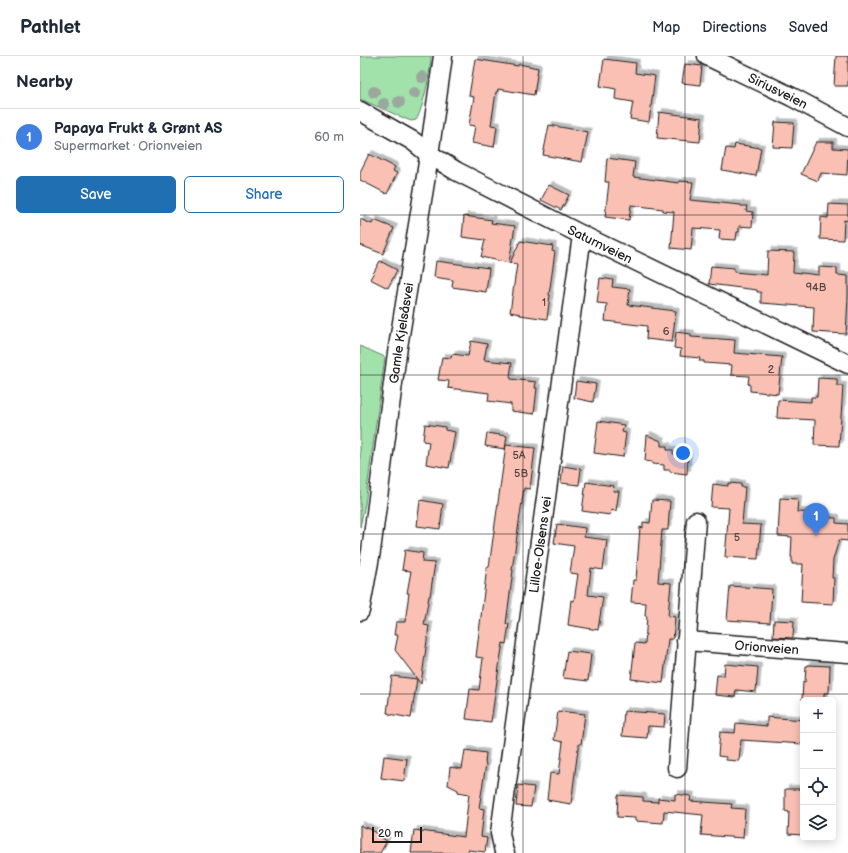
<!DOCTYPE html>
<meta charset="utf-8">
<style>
:root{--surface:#fff;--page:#f2f2f3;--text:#1f2937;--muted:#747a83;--line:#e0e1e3;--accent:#1f6fb2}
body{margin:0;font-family:"Balsamiq Sans",sans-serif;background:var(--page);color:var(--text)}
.controls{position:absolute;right:12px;bottom:12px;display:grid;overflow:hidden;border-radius:6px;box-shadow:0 2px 10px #0003}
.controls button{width:36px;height:36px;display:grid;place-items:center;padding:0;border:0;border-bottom:1px solid var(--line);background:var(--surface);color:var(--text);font:20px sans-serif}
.scale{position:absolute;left:12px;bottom:10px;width:50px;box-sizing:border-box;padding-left:4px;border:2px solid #1c1c1c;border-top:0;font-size:11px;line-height:14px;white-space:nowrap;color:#1c1c1c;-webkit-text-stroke:3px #fff;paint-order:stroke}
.you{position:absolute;left:323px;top:397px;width:14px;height:14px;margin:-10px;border:3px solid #fff;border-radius:50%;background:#1a73e8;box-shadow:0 0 0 6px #1a73e833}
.badge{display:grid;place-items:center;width:26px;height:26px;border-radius:50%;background:var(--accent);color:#fff;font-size:13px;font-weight:700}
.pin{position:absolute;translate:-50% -33px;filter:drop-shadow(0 1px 2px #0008)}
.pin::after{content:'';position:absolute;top:21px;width:14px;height:12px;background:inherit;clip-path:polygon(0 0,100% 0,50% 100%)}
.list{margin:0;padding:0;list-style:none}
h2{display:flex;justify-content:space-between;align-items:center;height:52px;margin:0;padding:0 16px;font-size:17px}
h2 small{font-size:13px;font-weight:400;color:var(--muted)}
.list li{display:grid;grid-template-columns:26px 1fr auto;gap:12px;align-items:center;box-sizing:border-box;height:56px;padding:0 16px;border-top:1px solid var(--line)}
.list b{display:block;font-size:15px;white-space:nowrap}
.list p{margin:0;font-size:13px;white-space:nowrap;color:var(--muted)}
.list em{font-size:13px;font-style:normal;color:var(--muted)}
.actions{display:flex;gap:8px;padding:12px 16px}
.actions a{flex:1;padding:9px 0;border:1px solid var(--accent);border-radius:6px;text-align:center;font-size:14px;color:var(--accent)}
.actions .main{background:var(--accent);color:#fff}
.icon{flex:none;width:22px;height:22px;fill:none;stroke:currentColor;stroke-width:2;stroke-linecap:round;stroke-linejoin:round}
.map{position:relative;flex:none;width:488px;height:797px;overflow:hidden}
header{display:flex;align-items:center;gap:24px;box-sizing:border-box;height:56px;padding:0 20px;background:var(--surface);border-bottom:1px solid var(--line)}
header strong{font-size:19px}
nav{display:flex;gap:22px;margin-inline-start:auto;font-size:14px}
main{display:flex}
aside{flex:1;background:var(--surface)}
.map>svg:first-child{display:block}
</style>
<header>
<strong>Pathlet</strong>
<nav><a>Map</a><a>Directions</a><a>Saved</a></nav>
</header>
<main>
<aside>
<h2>Nearby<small></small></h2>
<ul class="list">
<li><span class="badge" style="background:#3f7fe0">1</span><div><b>Papaya Frukt &amp; Grønt AS</b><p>Supermarket · Orionveien</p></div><em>60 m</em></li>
</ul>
<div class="actions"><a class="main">Save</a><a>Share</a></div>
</aside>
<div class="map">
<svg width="488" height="797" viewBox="0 0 488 797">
<defs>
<filter id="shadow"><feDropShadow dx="3.5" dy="-3.5" stdDeviation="0" flood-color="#0004"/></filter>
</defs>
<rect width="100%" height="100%" fill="#fff"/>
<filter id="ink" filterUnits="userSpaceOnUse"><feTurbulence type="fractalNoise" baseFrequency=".025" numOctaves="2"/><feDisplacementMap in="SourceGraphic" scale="8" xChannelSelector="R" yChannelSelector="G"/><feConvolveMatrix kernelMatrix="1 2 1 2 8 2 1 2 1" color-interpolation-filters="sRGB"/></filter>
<g filter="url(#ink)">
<g fill="#a1e2ab" stroke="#5e7f64">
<path d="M0,0H71C71,13 63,54 56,64L51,65L46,63L0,43Z"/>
<polygon points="0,290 25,301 5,448 0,471"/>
</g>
<g fill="#fac0b3" stroke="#1c1c1c" filter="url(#shadow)">
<polygon points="476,0 488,0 488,30 474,30"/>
<polygon points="115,3 158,10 159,8 178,12 174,39 138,33 137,36 136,36 131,69 137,70 134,91 112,87 115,70 109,69 114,41 109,40"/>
<polygon points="244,3 276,7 275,17 295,20 289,66 270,63 273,46 255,43 256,33 240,30"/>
<polygon points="325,8 342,10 340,29 322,27"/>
<polygon points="299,56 342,62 340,86 297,82"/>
<polygon points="415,66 434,67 432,92 413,91"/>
<polygon points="189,69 228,76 222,106 183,99"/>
<polygon points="456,86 473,86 473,92 488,93 487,119 461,117 458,125 441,118"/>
<polygon points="375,88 401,92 396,120 362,114 366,92 374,93"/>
<polygon points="9,98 35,111 33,115 37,117 27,138 0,124 0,116"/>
<polygon points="247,102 275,106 273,121 319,127 319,125 333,126 330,144 381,149 381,150 387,150 386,155 393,156 392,171 379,170 379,176 377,176 376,184 359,183 360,174 333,172 331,194 311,192 314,156 303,155 303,153 271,149 269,164 245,161 249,126 245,126"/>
<polygon points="189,129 209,139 201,154 181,144"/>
<polygon points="469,148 488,149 488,165 484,164 483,184 460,183 461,161 468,162"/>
<polygon points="104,160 132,164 131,167 155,170 149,207 121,201 125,184 102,181"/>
<polygon points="0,163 12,168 14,164 34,172 23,198 0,189"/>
<polygon points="160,185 193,190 192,195 195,196 189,239 190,239 187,263 160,259 160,258 150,256 157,208 150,207"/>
<polygon points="408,195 434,196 433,216 459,219 459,211 477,212 477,219 488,220 488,241 486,278 453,276 454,251 401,247 401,236 397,236 397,234 349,228 351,210 374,212 374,216 407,219"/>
<polygon points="20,205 37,214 28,232 10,223"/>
<polygon points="76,205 129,212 126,236 92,231 93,224 74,221"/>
<polygon points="240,222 253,224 252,231 270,233 268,249 316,255 312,286 286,283 287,270 245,265 247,248 237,247"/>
<polygon points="316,276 331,278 331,281 375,284 374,297 422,301 418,338 390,335 390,329 388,328 389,320 371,319 372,309 344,307 344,305 339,305 340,302 320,300 321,293 314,292"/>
<polygon points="111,285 127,288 124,304 152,307 150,321 151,322 151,323 176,326 175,332 177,332 174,358 151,355 151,348 128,345 129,337 88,332 89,325 78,324 82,301 91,302 92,298 108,300"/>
<polygon points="458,322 477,323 477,330 483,330 479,390 454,389 455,364 417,362 418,344 451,346 451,341 457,341"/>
<polygon points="216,325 236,328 233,346 214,342"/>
<polygon points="238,365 264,369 262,376 266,377 263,401 234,397"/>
<polygon points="65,368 85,371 85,374 95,376 89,412 66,408 69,386 63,385"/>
<polygon points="127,377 147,380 145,393 125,390"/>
<polygon points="287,379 301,385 301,390 307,390 307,394 313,394 313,398 328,399 327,418 310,416 310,414 304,414 304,409 292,408 292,406 285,405"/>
<polygon points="146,389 175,392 170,433 164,432 152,514 153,514 146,568 149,568 146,588 143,587 140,604 131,666 106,663 110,633 119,634 123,602 116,601 127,511 129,511"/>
<polygon points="203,410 221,413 219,429 201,427"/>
<polygon points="226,426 254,430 253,435 259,435 256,455 251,454 250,459 222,455"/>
<polygon points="368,427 381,428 381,431 385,431 382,468 401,469 398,503 365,501 369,452 351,451 353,428 368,430"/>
<polygon points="420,442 438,443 437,456 459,457 458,461 476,462 476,467 488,468 488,485 479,484 473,504 472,522 474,522 473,548 441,546 443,508 432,508 432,501 431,501 432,481 418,480"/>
<polygon points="60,444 83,448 80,473 57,470"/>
<polygon points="292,444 310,445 308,474 302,474 298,526 311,527 308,560 315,561 313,583 308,583 303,627 271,623 275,587 285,588 287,560 285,560 286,547 271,546 273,524 276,524 280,471 283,472 283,466 290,467"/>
<polygon points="197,468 225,472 224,481 247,484 243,514 231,512 228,539 243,541 238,574 208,569 211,544 214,545 218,518 210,517 214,490 194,487"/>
<polygon points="45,494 63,497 62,506 75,507 70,540 69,540 64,569 69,570 61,628 35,594 38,579 34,579 36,566 45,566 49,537 47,537 51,515 42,514"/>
<polygon points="370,530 412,533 410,567 367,564"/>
<polygon points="414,564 434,565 433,582 413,581"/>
<polygon points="207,595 231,598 228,625 203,622"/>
<polygon points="365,608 398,611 396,636 376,634 375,641 355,639 357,619 364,620"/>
<polygon points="448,609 470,610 469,637 464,637 464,644 442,644 443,625 445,626 446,610 448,610"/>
<polygon points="32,620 57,623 51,662 29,658 29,657 27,657"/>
<polygon points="198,655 225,658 221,688 219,688 219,693 218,693 211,748 187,744 190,717 199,718 203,686 194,684"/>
<polygon points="264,655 305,658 304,671 288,670 287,682 262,680"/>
<polygon points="407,661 443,664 443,688 381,684 379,705 366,704 366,701 358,700 360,676 375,677 376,667 407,670"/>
<polygon points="105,694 126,697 125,707 126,708 119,752 124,753 121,781 127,782 125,796 108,794 108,797 51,797 54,774 104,781 109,738 98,736 98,734 88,729 90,711 102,713"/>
<polygon points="24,700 47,703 44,725 21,722"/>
<polygon points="158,729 174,731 171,751 156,750"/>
<polygon points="425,733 443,733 443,779 428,778 429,756 425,755"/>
<polygon points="315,738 331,740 330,745 372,748 371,752 385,753 383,782 341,779 343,759 304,755 303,767 275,765 275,762 257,761 258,739 283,741 283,745 298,746 298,742 315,744"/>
<polygon points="0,769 5,772 6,771 19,778 18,780 27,785 20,797 0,797"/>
</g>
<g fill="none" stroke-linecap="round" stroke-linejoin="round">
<defs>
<g id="street">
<path id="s1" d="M347,0L432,41L488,71"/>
<path id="s2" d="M0,55L53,85L69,98L96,115L222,179L488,308"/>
<path id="s3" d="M0,555L11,495L37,297L66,120L83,0"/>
<path id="s4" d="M326,585L488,597"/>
<polyline points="317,712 336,465"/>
<path id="s5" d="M145,797L144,796L140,777L222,179"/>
</g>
</defs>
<use href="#street" stroke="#1c1c1c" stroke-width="21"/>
<use href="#street" stroke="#fff" stroke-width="18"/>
</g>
<g fill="#9ca89e">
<circle cx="62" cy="21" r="6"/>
<circle cx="14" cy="36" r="6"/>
<circle cx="54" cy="37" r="6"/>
<circle cx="39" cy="46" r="6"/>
<circle cx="24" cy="48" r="6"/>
</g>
</g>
<path fill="none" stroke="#1c1c1c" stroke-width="1" stroke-opacity="0.55" d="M163,0V797M325,0V797M0,159H488M0,319H488M0,478H488M0,638H488"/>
<g text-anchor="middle" stroke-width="3" stroke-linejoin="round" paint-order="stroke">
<g font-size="11" fill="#544542">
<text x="456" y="235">94B</text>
<text x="184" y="250">1</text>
<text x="306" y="279">6</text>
<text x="411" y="317">2</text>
<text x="159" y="403">5A</text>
<text x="161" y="421">5B</text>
<text x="377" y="485">5</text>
</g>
<g font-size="13" fill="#1c1c1c" stroke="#fff">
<text dy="5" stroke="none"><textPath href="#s1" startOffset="79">Siriusveien</textPath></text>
<text dy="5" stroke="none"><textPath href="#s2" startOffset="275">Saturnveien</textPath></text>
<text dy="5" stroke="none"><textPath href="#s3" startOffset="281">Gamle Kjelsåsvei</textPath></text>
<text dy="5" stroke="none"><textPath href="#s5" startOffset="312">Lilloe-Olsens vei</textPath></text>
<text dy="5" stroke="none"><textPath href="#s4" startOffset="81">Orionveien</textPath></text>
</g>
</g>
</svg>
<div class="controls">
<button>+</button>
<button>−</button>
<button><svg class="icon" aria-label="locate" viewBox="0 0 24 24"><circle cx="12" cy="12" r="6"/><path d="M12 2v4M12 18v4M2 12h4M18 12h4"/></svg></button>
<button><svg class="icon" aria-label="layers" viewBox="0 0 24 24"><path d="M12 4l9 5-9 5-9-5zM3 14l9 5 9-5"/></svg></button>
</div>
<div class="scale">20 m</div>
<div class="you"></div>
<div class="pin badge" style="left:456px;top:480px;background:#3f7fe0">1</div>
</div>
</main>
